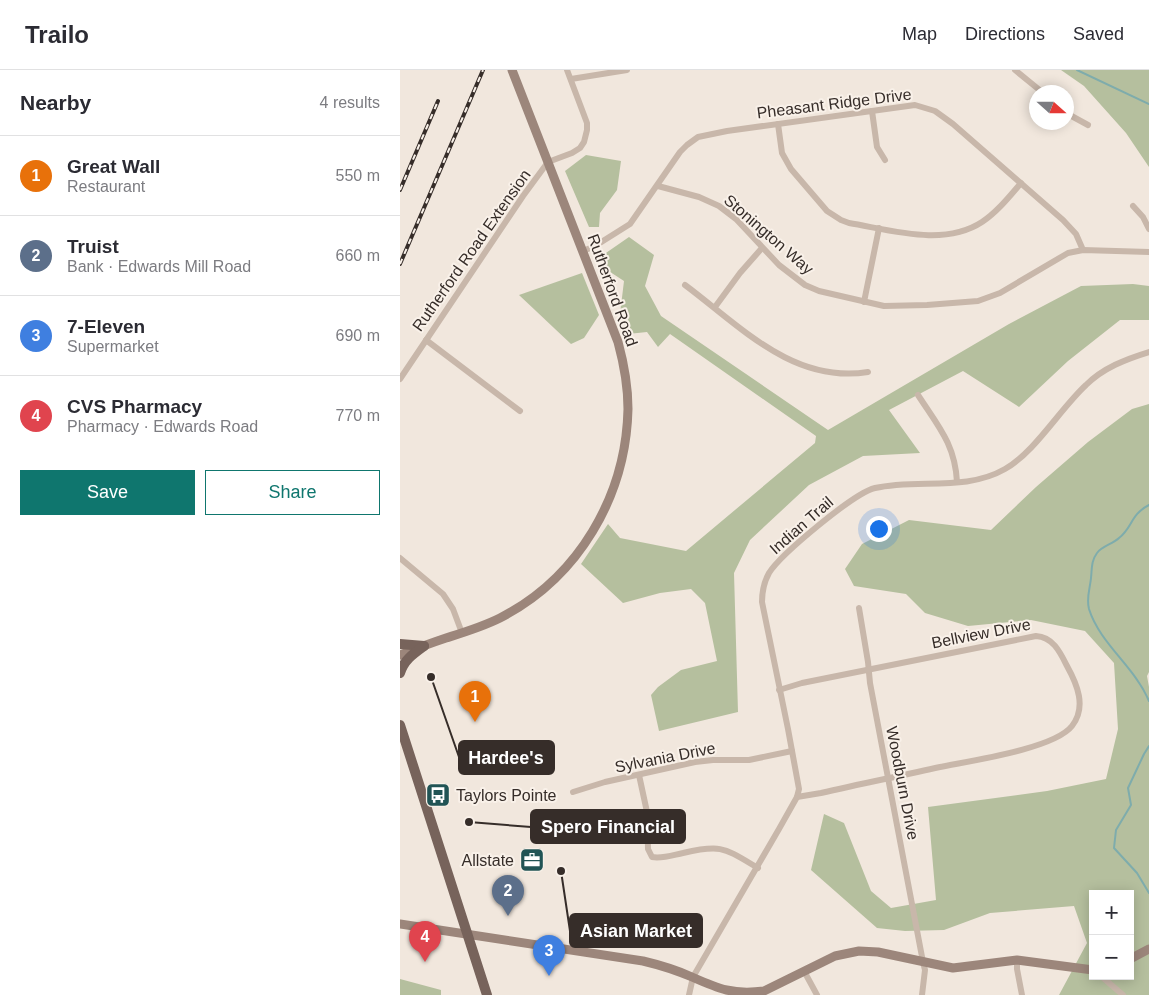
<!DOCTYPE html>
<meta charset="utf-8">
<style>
:root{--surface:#fff;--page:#f7f7f7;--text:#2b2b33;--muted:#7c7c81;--line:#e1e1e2;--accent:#0f766e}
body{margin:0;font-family:Arial,sans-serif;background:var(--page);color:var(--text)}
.controls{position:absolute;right:15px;bottom:15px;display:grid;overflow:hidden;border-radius:0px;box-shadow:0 2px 12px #0003}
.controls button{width:45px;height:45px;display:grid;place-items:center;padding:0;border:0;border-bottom:1px solid var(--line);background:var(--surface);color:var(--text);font:25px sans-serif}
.compass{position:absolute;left:629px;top:15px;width:45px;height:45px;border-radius:50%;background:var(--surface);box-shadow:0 2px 12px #0003;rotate:111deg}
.you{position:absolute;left:478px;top:458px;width:18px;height:18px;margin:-12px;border:4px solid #fff;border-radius:50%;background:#1a73e8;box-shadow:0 0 0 8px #1a73e833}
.badge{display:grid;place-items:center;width:32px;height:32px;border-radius:50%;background:var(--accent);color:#fff;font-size:16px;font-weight:700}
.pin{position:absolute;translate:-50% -41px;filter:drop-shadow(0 1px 2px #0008)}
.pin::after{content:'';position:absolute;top:26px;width:18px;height:15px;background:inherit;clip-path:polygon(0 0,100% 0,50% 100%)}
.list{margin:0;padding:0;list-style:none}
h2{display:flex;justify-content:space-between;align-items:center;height:65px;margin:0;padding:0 20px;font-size:21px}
h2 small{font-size:16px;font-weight:400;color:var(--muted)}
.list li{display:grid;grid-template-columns:32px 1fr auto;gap:15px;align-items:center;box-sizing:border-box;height:80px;padding:0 20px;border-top:1px solid var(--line)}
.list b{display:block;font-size:19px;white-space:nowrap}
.list p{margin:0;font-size:16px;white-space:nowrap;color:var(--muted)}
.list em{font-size:16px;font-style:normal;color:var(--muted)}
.actions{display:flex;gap:10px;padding:15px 20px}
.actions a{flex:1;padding:11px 0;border:1px solid var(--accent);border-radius:0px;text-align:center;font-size:18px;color:var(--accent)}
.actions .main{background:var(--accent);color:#fff}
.map{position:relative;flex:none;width:749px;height:925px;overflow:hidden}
header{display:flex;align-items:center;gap:30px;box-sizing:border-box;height:70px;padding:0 25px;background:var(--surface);border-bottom:1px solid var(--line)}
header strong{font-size:24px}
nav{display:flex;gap:28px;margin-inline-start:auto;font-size:18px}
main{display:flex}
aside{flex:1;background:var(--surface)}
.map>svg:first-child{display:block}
</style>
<header>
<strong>Trailo</strong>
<nav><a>Map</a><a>Directions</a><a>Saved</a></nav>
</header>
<main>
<aside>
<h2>Nearby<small>4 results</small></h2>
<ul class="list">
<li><span class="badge" style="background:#e8710a">1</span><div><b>Great Wall</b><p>Restaurant</p></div><em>550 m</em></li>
<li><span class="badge" style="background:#5c6f8a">2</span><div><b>Truist</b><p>Bank · Edwards Mill Road</p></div><em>660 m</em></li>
<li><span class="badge" style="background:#3f7fe0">3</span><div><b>7-Eleven</b><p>Supermarket</p></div><em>690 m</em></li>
<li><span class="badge" style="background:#e0444e">4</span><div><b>CVS Pharmacy</b><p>Pharmacy · Edwards Road</p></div><em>770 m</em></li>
</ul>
<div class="actions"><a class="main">Save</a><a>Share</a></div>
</aside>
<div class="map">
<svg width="749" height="925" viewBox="0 0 749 925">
<rect width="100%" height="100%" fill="#f1e7dd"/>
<g fill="#b5bf9e" fill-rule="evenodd">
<polygon points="661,0 749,0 749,97 726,63 684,16"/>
<polygon points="186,85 221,91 217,120 200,143 199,157 189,157 165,101"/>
<polygon points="229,167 254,185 245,216 261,246 428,360 609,254 681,216 733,214 749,216 749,250 720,250 668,291 619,337 563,301 489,340 520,383 463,386 409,415 350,470 334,503 338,642 259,661 251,625 258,617 281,600 317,591 305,533 291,519 260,523 223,533 181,494 208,454 220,468 286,481 415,373 416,366 270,264 258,277 247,262 228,264 220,244 224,211 204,198 203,185"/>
<polygon points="182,203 199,245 184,268 171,274 119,225"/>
<path d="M749,334V602L747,606L749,617V925H659L687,873L674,836L590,843L544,860L505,861L477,858L411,800L424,744L444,753L471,821L491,838L536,830L528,737L647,721L706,709L718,659L714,593L685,561L631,550L568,556L525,543L506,524L454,516L445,499L462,474L509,450L591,460L636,417L688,372L732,339ZM693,824H730V906H693Z"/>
<polygon points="0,909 41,920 41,925 0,925"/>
</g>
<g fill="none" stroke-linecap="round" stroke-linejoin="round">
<g stroke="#7eacac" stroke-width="2">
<polyline points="677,0 749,34"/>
<path d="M749,435C730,445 733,457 719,468C713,474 702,476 697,483C691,491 692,499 691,508C690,519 686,528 689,539C700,574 735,597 749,631"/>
<polyline points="749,676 744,684 728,718 731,735 716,760 714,778 737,803 749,823"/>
</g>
<g stroke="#c8b7aa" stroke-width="6">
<polyline points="615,0 642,22"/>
<polyline points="171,9 227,0"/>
<polyline points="472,41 477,77 485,90"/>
<polyline points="666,43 688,55"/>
<path d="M378,54L382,83L391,99L427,141L441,150L449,153C491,160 544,177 582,152C597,142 609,127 621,113"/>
<polyline points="258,116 299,127 319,136 336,149 379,195 405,215 419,221 484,236 527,235 578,231 600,223 668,183 683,180 749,182"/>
<polyline points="733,136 743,147 749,159"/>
<polyline points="183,181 195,176 230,154 280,82 287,75 298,67 327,61 515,35 535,41 553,54 663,150 676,164 683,180"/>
<path d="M285,215C340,256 393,314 468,302"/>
<polyline points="464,232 479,158"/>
<polyline points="315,237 340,203 362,178"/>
<polyline points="26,270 120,341"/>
<polyline points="0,309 123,126 148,92 172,83 180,78 184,72 187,60 187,53 167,0"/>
<path d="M518,325C538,356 555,374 557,412"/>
<polyline points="0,488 43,524 53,539 62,563"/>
<polyline points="459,538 468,592 470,613 523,892 525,900 522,925"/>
<path d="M379,620L402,613L636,566C653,567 660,582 667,596C677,614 687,637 672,656C654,679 569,691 540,697C500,706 460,714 421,723L397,727"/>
<path d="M239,705L247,742L248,779L252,787C262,789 273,785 283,783C322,774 324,778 358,798"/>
<polyline points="173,722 205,712 295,692 313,690 349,690 392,681"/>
<polyline points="617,890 617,899 622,925"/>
<polyline points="404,901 417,925"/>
<polyline points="701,906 723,925"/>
<path d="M289,925L293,907L379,759L397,727L399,719L388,659L362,532C362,521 364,512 369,503C381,484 454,423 475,418C517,408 565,422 605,399C635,382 660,339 686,315C703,298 726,289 749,282"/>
</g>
<g stroke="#9c867b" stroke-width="9">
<path d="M0,585C15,579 31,573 46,568C65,562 82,557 100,548C178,508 226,427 228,339C228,316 224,294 218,272L112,0"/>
<path d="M0,854L243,891C260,895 276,900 292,907C319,919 333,925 364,921L435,886L459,881L478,882L553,898L617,890L693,900"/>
<polyline points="730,889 749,879"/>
</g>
<g stroke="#77635b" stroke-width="10">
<polyline points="0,574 24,576"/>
<path d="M0,603C4,590 13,584 24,576"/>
<polyline points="0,655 87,925"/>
</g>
<defs>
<g id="rail">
<polyline points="0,120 38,31"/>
<polyline points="0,194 83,0"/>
</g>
</defs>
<use href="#rail" stroke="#362d29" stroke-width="4"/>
<use href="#rail" stroke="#f9f1e9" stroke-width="2" stroke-dasharray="5.5" stroke-linecap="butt"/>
</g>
<defs>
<symbol id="bus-square" viewBox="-11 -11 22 22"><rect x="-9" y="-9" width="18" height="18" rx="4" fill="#215455" stroke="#f9f1e9"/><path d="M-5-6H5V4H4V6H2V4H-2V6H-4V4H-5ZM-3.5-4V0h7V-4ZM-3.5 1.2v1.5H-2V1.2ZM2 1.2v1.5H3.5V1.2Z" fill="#fff"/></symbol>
<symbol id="office-square" viewBox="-11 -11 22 22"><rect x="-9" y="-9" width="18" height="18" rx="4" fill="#215455" stroke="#f9f1e9"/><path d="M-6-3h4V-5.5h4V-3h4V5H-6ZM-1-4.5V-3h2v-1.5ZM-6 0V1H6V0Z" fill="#fff"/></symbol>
</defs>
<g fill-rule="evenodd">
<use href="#bus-square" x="24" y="711" width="28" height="28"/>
<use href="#office-square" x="118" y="776" width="28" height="28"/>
</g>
<g text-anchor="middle" stroke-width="4" stroke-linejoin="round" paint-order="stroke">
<g font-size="16" fill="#362d29" stroke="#f9f1e9">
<text transform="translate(434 33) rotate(-7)" y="6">Pheasant Ridge Drive</text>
<text transform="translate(369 164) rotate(41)" y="6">Stonington Way</text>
<text transform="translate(71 180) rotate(-55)" y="6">Rutherford Road Extension</text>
<text transform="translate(213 220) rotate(70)" y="6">Rutherford Road</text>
<text transform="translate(401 455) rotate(-41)" y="6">Indian Trail</text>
<text transform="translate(581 563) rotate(-11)" y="6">Bellview Drive</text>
<text transform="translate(265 687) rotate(-11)" y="6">Sylvania Drive</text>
<text transform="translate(503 713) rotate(79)" y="6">Woodburn Drive</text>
</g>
<g font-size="16" fill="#362d29" stroke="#f9f1e9" text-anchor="start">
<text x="56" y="731">Taylors Pointe</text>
<text x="114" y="796" text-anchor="end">Allstate</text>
</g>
</g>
<path fill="none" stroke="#362d29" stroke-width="2" d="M31 607L59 687M69 752L131 757M161 801L170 861"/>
<g fill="#362d29" stroke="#f9f1e9" stroke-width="2">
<circle cx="31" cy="607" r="5"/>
<circle cx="69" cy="752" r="5"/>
<circle cx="161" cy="801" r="5"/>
</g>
<g fill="#362d29" stroke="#362d29" stroke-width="2">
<rect x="59" y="671" width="95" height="33" rx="5"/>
<rect x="131" y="740" width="154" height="33" rx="5"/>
<rect x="170" y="844" width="132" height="33" rx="5"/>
</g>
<g font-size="18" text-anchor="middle" font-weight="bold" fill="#fff">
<text x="106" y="694">Hardee's</text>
<text x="208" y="763">Spero Financial</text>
<text x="236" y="867">Asian Market</text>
</g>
</svg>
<div class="controls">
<button>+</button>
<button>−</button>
</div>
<svg class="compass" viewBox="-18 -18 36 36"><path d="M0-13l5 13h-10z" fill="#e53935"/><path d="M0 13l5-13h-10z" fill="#7c7c81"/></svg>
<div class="you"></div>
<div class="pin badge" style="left:75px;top:652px;background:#e8710a">1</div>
<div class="pin badge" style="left:108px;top:846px;background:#5c6f8a">2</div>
<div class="pin badge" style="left:149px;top:906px;background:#3f7fe0">3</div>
<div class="pin badge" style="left:25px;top:892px;background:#e0444e">4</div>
</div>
</main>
